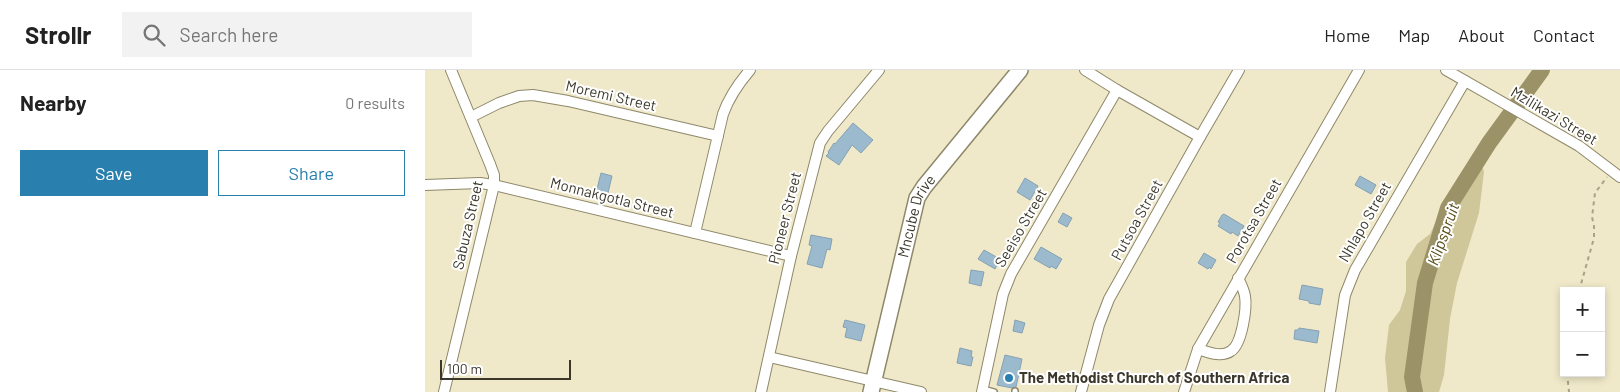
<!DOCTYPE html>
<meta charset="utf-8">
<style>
:root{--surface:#fff;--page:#f2f2f2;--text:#222;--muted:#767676;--line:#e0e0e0;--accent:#2980af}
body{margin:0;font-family:Barlow,sans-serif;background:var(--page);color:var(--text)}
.controls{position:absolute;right:15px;bottom:15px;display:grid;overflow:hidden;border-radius:0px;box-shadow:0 2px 8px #0003}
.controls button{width:45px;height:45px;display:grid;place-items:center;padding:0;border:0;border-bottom:1px solid var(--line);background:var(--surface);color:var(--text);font:25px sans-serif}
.scale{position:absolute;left:15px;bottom:12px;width:131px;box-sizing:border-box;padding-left:5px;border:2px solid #3b382b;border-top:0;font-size:14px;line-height:18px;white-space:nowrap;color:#3b382b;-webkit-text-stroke:4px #fff;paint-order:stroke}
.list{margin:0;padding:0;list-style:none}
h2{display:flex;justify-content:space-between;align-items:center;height:65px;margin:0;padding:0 20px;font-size:21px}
h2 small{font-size:16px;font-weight:400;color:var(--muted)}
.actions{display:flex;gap:10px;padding:15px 20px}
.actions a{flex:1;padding:11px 0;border:1px solid var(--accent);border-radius:0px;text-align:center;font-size:18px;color:var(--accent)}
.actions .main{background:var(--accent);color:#fff}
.icon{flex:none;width:28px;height:28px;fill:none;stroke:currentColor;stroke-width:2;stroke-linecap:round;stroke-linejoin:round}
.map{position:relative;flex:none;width:1195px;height:322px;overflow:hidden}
header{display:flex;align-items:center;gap:30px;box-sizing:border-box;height:70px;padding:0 25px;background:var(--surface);border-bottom:1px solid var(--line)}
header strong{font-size:24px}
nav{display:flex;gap:28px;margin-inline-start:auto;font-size:18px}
.search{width:350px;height:45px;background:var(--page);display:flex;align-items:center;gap:12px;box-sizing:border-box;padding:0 18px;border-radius:0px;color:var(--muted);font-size:19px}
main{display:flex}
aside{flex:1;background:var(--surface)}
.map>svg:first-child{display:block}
</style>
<header>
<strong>Strollr</strong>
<div class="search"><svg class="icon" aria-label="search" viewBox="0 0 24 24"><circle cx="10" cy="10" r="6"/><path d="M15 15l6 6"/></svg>Search here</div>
<nav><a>Home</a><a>Map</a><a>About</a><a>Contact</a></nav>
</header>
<main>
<aside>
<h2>Nearby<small>0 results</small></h2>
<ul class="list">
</ul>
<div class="actions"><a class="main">Save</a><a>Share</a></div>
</aside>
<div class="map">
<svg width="1195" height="322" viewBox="0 0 1195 322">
<rect width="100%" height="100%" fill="#f0e9c9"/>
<polygon fill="#cfc69a" points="1054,75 1055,88 1059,102 1054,143 1032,213 1025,249 1019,305 1014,322 963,322 960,288 964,255 975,240 981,221 981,192 992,174 1005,164 1030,113"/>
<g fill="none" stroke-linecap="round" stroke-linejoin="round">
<polyline stroke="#9b9267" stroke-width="16" points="990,322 987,307 1000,213 1023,138 1064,73 1117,0"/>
</g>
<g fill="#9cbacd" stroke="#84a1b4">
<polygon points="428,53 448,70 436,83 427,75 414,95 401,86 404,83 403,82 409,73 410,74"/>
<polygon points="176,103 187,106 181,131 167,128 169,118 172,119"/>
<polygon points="935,106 951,115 946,124 930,115"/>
<polygon points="600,108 613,116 605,130 592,122"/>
<polygon points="638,143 647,148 642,157 633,152"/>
<polygon points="799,144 819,156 813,166 807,162 806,164 793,156 795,153 793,152 797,145"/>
<polygon points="386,165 407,169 405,180 402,179 397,198 382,194 387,176 384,175"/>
<polygon points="616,177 637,189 631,199 626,196 625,198 609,189"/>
<polygon points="559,180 575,189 570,199 553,189"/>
<polygon points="779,183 791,190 786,199 784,197 783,199 773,193"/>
<polygon points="546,200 559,202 556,216 544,213"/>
<polygon points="877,215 898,219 895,235 884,233 884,231 874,229"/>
<polygon points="420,250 440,255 436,271 420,267 422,258 418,257"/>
<polygon points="590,250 600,253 597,263 588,261"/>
<polygon points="874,258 894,261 892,273 869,269 870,260 873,260"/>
<polygon points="535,278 547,281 546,287 548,287 546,296 532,293"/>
<polygon points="580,285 597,289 591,317 587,318 572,315"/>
</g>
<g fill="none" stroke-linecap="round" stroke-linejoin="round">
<defs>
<g id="lane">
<polyline points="558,319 569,322"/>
<polyline points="590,322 590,321"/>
</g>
<g id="street">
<polyline points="660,0 692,20 775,67"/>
<polyline points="1021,0 1154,76 1195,107"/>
<polyline points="46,47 74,33 94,26 108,25 143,31 293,66"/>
<polyline points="0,115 55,113 69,115 366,186"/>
<path d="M270,163L298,44C304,27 313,14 325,0"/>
<path d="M773,279C783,282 796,288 806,281C817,274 822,238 820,226C819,220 816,214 813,208"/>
<polyline points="344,287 496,322"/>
<polyline points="19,322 69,115 69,105 65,94 26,0"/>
<polyline points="336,322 366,186 395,73 403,61 454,0"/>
<polyline points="557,322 578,224 586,204 692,20"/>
<polyline points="656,322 674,255 684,229 775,67 814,0"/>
<polyline points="759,322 773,279 934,0"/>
<polyline points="905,322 920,225 930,200 1040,11"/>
</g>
<g id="secondary">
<path id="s1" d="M446,322L492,128L499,117L595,0"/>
</g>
</defs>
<use href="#lane" stroke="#8e886a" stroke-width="8"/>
<use href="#street" stroke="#8e886a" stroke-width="12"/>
<use href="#secondary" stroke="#8e886a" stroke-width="18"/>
<g stroke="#a7a289" stroke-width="2" stroke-dasharray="4 4" stroke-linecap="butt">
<polyline points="1154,221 1169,168 1169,156 1167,147 1170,123 1182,107"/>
<polyline points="1142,303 1144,322"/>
</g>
<use href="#lane" stroke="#fff" stroke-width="5"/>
<use href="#street" stroke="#fff" stroke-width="10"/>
<use href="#secondary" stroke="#fff" stroke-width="15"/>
</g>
<circle fill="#2980af" stroke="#fff" stroke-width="2" cx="584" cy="308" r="5"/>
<g text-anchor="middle" stroke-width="4" stroke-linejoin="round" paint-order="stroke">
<g font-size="15" fill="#3b382b" stroke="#fff">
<text transform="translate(186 26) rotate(13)" y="5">Moremi Street</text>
<text transform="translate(1129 46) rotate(31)" y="5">Mzilikazi Street</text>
<text transform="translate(187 128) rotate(14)" y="5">Monnakgotla Street</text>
<text transform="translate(360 148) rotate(-76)" y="5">Pioneer Street</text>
<text dy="5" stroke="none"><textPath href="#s1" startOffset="182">Mncube Drive</textPath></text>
<text transform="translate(712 150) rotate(-61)" y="5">Putsoa Street</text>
<text transform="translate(829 151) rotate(-60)" y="5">Porotsa Street</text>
<text transform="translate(940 152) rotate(-60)" y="5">Nhlapo Street</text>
<text transform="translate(43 155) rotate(-77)" y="5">Sabuza Street</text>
<text transform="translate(596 158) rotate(-60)" y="5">Seeiso Street</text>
</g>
<g font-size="15" font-weight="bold" fill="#3b382b" stroke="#fff" text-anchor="start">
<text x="594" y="313">The Methodist Church of Southern Africa</text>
</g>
<g font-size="16" font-style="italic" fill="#584d18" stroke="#fff">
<text transform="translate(1018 164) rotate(-70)" y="6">Klipspruit</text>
</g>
</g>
</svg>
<div class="controls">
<button>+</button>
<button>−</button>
</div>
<div class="scale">100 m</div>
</div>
</main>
